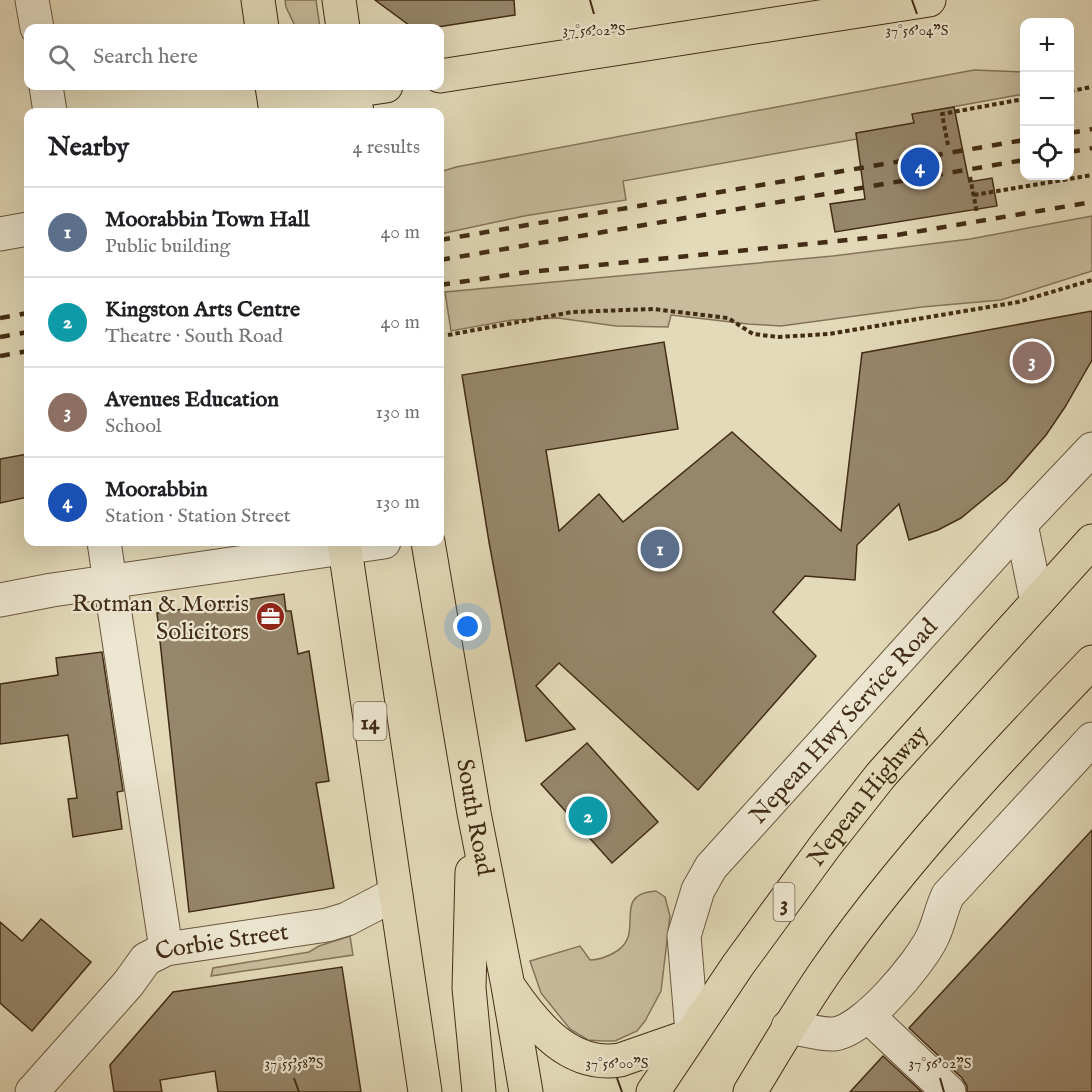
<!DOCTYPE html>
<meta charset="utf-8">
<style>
:root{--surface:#fff;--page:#f2f2f2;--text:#202124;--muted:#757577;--line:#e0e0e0;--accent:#2563eb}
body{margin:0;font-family:"IM FELL English",serif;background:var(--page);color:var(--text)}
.controls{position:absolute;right:18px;top:18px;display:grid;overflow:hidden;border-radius:12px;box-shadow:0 6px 24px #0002}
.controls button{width:54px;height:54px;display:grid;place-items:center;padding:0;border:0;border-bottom:2px solid var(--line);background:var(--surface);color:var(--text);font:30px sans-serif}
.you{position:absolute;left:468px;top:627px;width:21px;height:21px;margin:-15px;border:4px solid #fff;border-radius:50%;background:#1a73e8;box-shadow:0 0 0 9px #1a73e833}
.badge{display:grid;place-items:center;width:39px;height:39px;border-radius:50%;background:var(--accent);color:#fff;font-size:20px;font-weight:700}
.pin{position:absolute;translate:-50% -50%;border:3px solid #fff;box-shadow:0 2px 6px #0006}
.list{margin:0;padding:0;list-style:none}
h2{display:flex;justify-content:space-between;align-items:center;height:78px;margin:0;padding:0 24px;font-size:26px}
h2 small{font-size:20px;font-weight:400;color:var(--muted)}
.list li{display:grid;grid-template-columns:39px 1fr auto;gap:18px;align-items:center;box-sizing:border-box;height:90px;padding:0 24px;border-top:2px solid var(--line)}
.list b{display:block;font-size:22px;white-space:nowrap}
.list p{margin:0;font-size:20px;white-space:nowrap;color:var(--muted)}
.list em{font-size:20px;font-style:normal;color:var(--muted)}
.icon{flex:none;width:33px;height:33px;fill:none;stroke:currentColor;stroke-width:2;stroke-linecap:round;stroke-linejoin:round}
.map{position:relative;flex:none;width:1092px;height:1092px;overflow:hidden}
.search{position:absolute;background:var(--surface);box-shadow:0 6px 24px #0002;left:24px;top:24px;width:420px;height:66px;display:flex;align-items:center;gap:15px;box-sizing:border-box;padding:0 21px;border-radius:12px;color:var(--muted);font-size:22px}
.panel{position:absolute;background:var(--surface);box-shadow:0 6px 24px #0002;left:24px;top:108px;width:420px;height:438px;border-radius:12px}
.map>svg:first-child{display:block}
</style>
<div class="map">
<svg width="1092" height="1092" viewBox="0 0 1092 1092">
<rect width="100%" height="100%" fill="#e3dab9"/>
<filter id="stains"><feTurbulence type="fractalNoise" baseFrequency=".00333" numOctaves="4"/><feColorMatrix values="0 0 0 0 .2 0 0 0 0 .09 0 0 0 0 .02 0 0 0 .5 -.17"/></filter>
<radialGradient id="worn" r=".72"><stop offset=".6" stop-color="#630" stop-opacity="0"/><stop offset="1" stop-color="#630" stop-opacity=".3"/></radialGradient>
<g fill="#c8bc9d" stroke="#85745a" stroke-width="1.5">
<polygon points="285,0 316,0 320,28 296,28 286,7"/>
<polygon points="974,70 1024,72 1024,94 913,114 914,123 856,133 857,139 623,181 626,200 524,216 440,234 440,172 456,167"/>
<polygon points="1092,216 1092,271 1001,300 922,307 781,326 748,324 671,315 668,327 616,326 558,318 512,320 451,331 445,292 833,256 970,239"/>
<path d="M656,891L665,897L670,916L661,991L645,1021L637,1031L615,1041H603L588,1040L570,1029L541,993L530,961L580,946L590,960C599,960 609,956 617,951C646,932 610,894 656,891Z"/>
<polygon points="350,936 353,955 211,976 213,968 309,952 319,946"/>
</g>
<g fill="#96866b" stroke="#422c16" stroke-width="1.5">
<polygon points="375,0 514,0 515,15 431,28 413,28"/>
<polygon points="954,107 969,182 992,178 997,206 835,232 830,204 865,199 856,133 914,123 912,114"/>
<polygon points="1092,311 1092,360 1065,407 1046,435 1006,481 961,518 938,530 909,540 899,504 857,545 855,580 805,576 773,612 816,656 698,790 559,663 536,686 575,729 526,741 489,542 462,375 664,342 678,429 546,450 559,531 599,494 623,522 732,432 841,531 862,353"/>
<polygon points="28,454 28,497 0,503 0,459"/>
<polygon points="284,594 286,611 291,611 298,654 309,651 329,781 316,783 334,888 189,912 157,613"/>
<polygon points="102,652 123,791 117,792 122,829 73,837 68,799 77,798 68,735 0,744 0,684 58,675 56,658"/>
<polygon points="587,743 658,822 612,863 541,784"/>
<polygon points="1092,830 1092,1092 967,1092 967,1086 962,1078 909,1028"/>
<polygon points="41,919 91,962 32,1031 0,1003 0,922 22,941"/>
<polygon points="342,967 361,1092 218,1092 215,1071 160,1080 162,1092 114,1092 110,1065 173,992"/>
<polygon points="883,1056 922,1092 850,1092"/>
</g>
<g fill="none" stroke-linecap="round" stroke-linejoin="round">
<defs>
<g id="minor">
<polyline points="32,0 37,28"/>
<polyline points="46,86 50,112"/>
<polyline points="0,234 28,229"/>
<polyline points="1021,524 1037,602"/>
<polyline points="104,542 166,949"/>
<polyline points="0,600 52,590 384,542"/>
<polyline points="868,1016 949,1092"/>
<path d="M788,1027C803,1029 820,1035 834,1034C864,1031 919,964 932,938C939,924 941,909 948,895L1092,739"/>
<path id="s1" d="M692,1032L684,936L698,890L711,867L1021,524L1092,449"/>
<path id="s2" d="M32,1092L128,984L146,959L166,949L327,925L347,919L395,894"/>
</g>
<g id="major">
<polyline points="440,76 929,0"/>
<polyline points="275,102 386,86"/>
</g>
<g id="highway">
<polyline points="258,0 262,28"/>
<polyline points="339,0 343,28"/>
<polyline points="272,86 276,112"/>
<polyline points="352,86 357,112"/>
<polyline points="344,542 425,1092"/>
<path id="s3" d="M428,542L474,813L508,986L526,1092"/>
<polyline points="472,872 469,988 479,1092"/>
<path d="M511,990C536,1026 570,1068 620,1060L689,1036"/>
<path id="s4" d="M653,1092L738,965L825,846L881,775L1092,541"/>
<path d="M750,1092C776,1049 801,1006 830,965C907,856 1000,758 1092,662"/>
</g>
</defs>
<use href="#minor" stroke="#6a583f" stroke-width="35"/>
<use href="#major" stroke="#422c16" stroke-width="35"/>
<use href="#highway" stroke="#422c16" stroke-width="35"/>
<g stroke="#422c16" stroke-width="4" stroke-dasharray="4.5 3" stroke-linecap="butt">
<polyline points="1070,91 1092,87"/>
<polyline points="948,145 942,114 1024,99"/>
<polyline points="970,177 977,213"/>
<polyline points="974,195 1092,175"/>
<polyline points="448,335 572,312 653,309 728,318 753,334 778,337 829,334 1018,302 1092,280"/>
</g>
<use href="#minor" stroke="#ede7d2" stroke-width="33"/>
<use href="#major" stroke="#e3dab9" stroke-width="33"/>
<use href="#highway" stroke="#e3dab9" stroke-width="33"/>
<g stroke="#422c16" stroke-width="4.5" stroke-dasharray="10 10" stroke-linecap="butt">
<polyline points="1070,133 1092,129"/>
<polyline points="1070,152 1092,148"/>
<polyline points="440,240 1024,140"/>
<polyline points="440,260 1024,160"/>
<polyline points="440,285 528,272 897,235 1092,202"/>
<polyline points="0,318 28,313"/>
<polyline points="0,337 28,332"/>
<polyline points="0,356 28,351"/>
</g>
</g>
<path fill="none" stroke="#422c16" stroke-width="2" d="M590,0L594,14M912,0L917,14M294,1078L299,1092M617,1078L622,1092M940,1078L944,1092"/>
<defs>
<symbol id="office-disc" viewBox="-11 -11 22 22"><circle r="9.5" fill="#8f2418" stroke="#ede7d2"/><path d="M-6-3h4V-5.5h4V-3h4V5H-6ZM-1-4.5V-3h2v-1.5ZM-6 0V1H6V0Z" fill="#fff"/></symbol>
</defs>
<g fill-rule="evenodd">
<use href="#office-disc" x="254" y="600" width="33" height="33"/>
</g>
<g text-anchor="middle" stroke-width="4.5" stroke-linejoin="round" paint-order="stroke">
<g fill="#ede7d2" stroke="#75644e" stroke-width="1.5">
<rect x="353.5" y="702" width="33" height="38" rx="4.5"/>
<rect x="773.5" y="883" width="21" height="38" rx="4.5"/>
</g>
<g font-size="22" font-weight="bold" fill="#422c16">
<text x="370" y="729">14</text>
<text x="784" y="910">3</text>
</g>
<g font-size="24" fill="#422c16" stroke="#ede7d2" text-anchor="end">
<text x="249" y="611">Rotman &amp; Morris<tspan x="249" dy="28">Solicitors</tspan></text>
</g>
<g font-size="24" fill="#422c16" stroke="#ede7d2">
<text dy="8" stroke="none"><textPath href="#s1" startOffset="368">Nepean Hwy Service Road</textPath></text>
<text dy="8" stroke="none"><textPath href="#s4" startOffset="366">Nepean Highway</textPath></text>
<text dy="8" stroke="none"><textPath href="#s3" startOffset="279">South Road</textPath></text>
<text dy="8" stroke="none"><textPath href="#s2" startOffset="254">Corbie Street</textPath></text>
</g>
</g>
<g font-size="15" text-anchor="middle" fill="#422c16" stroke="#ede7d2" stroke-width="4.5" stroke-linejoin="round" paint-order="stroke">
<text x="594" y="35">37°56'02"S</text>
<text x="917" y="35">37°56'04"S</text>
<text x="294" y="1068">37°55'58"S</text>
<text x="617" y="1068">37°56'00"S</text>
<text x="940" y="1068">37°56'02"S</text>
</g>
<rect width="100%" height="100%" filter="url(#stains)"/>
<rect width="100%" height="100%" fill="url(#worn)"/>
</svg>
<div class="controls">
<button>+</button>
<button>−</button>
<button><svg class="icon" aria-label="locate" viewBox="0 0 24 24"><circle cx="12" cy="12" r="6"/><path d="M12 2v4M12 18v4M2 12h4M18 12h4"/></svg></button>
</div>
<div class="you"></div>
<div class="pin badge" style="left:660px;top:549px;background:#5c6f8a">1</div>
<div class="pin badge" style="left:588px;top:816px;background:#0f9aa8">2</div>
<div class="pin badge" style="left:1032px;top:361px;background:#8d6e63">3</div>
<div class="pin badge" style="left:920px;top:167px;background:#1a4fb4">4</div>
<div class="search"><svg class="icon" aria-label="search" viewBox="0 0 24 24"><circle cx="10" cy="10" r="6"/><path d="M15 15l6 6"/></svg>Search here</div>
<section class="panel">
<h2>Nearby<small>4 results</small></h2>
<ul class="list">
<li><span class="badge" style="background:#5c6f8a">1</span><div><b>Moorabbin Town Hall</b><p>Public building</p></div><em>40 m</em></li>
<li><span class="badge" style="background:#0f9aa8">2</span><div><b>Kingston Arts Centre</b><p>Theatre · South Road</p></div><em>40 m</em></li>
<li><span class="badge" style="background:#8d6e63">3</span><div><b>Avenues Education</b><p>School</p></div><em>130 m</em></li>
<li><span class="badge" style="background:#1a4fb4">4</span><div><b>Moorabbin</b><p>Station · Station Street</p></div><em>130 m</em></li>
</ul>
</section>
</div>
